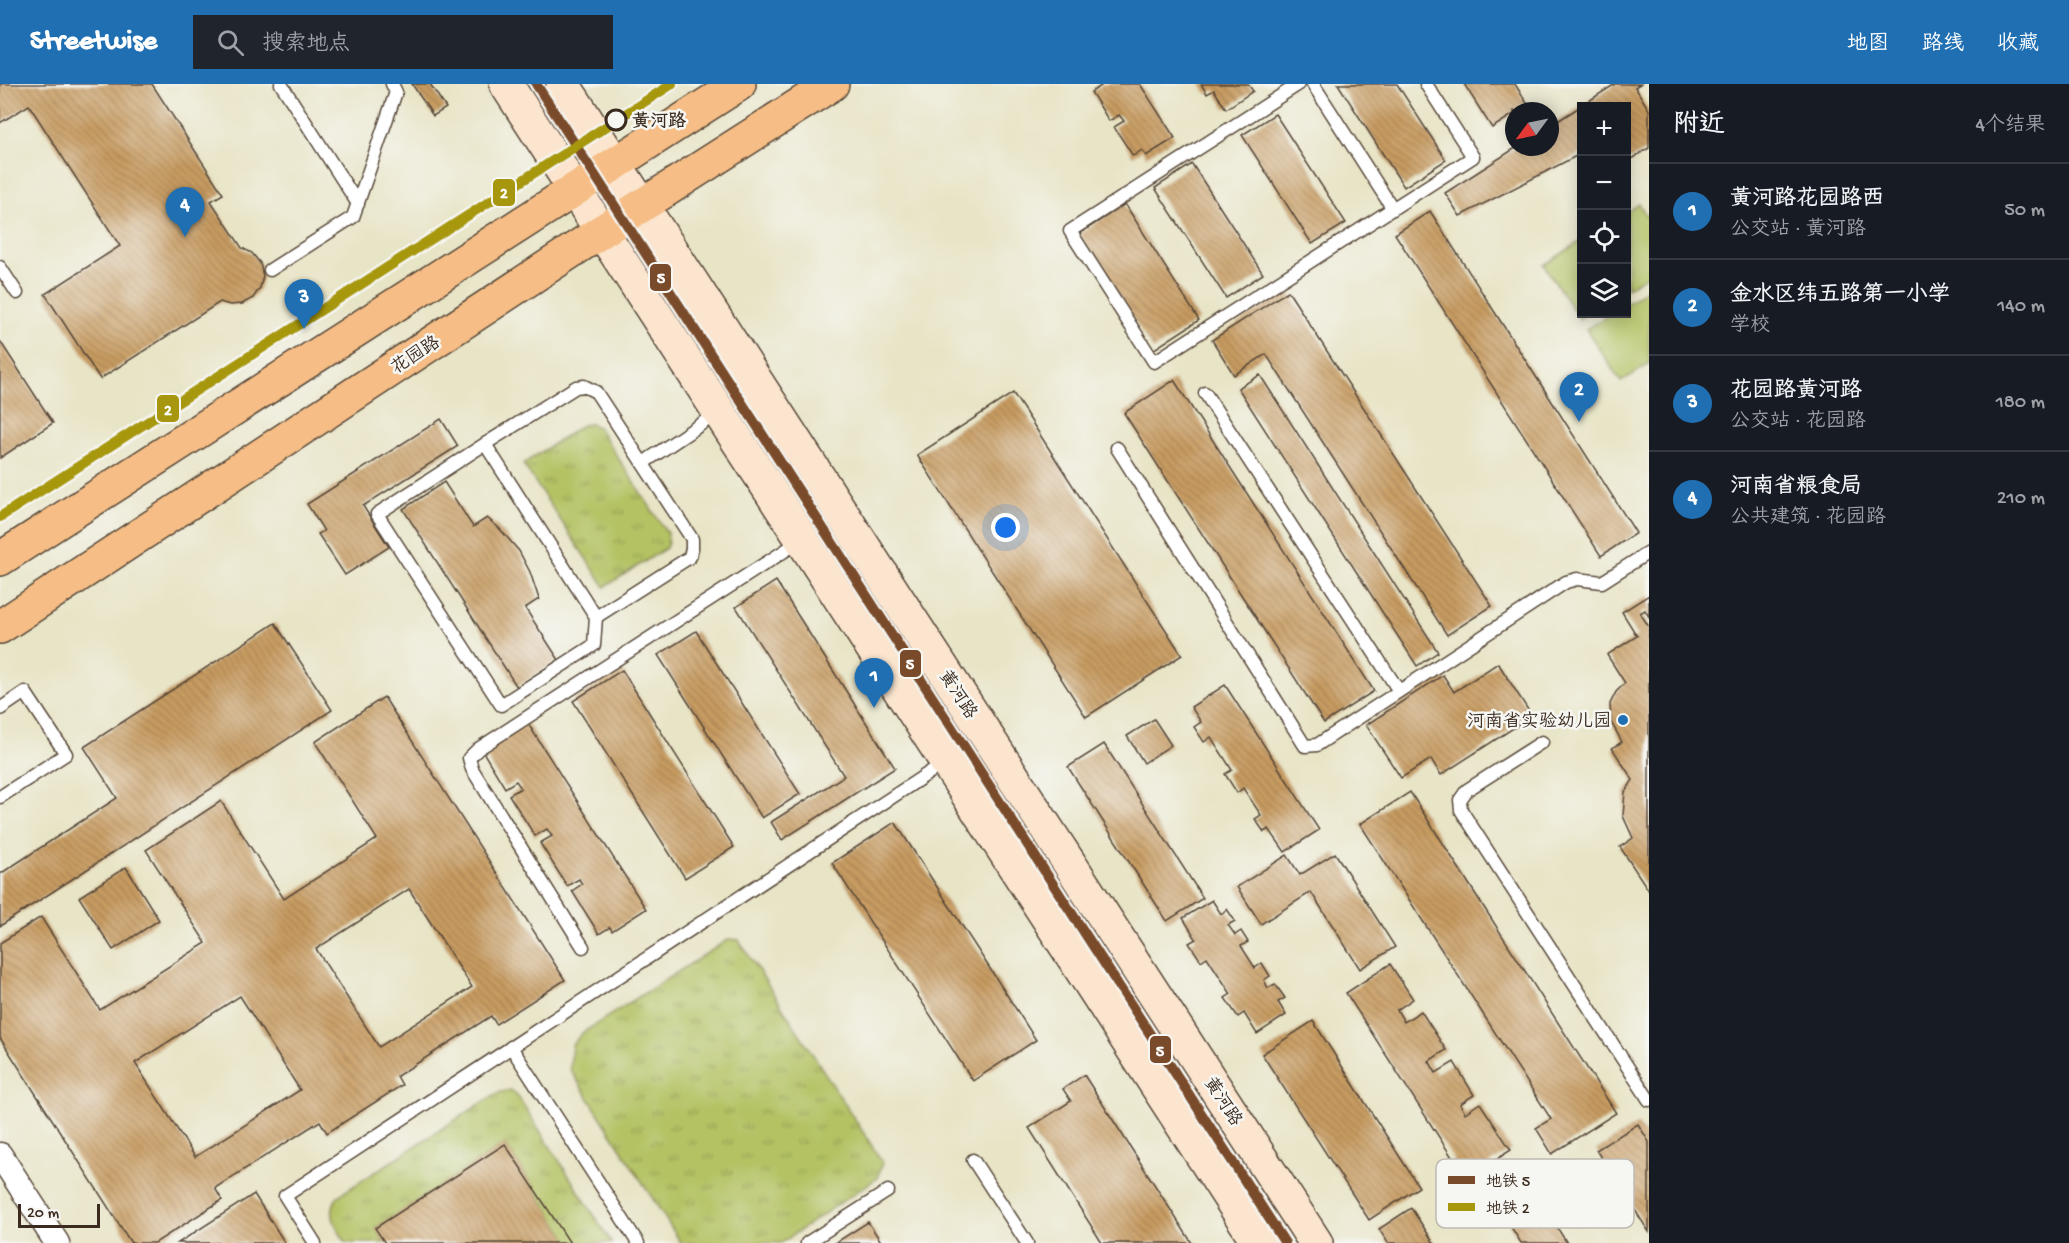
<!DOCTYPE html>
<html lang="zh">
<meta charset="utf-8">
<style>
:root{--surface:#171b24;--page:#20242c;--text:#f1f3f6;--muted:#9ea1a6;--line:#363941;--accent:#1f6fb2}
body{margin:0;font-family:"Gochi Hand","LXGW WenKai TC",sans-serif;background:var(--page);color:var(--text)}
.controls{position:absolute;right:18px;top:18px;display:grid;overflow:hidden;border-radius:0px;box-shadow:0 3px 15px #0003}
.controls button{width:54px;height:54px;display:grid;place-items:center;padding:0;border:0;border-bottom:2px solid var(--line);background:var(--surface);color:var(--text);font:30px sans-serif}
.compass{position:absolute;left:1505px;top:18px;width:54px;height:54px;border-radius:50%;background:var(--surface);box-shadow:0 3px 15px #0003;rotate:237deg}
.scale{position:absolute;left:18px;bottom:15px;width:82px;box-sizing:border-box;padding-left:6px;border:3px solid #3b2a1e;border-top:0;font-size:16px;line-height:21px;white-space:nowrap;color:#3b2a1e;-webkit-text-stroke:4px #f6f6f2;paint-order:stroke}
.you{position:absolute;left:1006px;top:444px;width:21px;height:21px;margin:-15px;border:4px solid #fff;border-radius:50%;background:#1a73e8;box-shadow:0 0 0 9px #1a73e833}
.badge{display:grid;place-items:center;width:39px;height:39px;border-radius:50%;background:var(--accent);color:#fff;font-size:20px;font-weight:700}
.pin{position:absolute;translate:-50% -50px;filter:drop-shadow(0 2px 3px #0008)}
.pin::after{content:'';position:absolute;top:32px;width:21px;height:18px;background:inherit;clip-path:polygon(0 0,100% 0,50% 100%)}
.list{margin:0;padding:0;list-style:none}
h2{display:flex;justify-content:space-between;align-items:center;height:78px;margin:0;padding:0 24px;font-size:26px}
h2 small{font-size:20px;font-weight:400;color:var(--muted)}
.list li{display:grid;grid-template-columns:39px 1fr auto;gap:18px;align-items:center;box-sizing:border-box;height:96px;padding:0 24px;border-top:2px solid var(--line)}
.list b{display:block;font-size:22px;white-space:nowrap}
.list p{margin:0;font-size:20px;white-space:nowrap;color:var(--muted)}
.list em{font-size:20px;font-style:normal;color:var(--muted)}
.icon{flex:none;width:33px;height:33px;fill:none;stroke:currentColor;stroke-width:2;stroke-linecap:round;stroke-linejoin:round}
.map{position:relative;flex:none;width:1649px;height:1159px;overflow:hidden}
header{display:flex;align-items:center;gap:36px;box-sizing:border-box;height:84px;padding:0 30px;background:var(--accent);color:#fff}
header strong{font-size:28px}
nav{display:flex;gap:33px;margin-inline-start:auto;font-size:21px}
.search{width:420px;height:54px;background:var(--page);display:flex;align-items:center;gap:15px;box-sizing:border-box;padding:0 21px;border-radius:0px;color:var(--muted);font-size:22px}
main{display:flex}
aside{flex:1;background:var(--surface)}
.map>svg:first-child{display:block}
</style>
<header>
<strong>Streetwise</strong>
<div class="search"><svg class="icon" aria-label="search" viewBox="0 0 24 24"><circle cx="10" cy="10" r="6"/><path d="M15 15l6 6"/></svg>搜索地点</div>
<nav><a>地图</a><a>路线</a><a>收藏</a></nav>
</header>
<main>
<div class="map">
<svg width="1649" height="1159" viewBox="0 0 1649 1159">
<defs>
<pattern id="grass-tufts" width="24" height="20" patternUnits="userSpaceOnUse" patternTransform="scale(1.5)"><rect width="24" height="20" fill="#b4c264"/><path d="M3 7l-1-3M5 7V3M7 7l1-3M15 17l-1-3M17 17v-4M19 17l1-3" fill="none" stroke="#949e52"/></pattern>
<pattern id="building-back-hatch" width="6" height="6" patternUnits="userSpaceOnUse" patternTransform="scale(1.5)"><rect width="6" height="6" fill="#c89c62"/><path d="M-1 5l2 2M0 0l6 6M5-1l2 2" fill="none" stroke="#a47f50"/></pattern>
</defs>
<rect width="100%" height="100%" fill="#f6f6f2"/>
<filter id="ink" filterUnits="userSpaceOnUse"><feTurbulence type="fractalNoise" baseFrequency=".0167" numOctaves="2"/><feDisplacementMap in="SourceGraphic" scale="12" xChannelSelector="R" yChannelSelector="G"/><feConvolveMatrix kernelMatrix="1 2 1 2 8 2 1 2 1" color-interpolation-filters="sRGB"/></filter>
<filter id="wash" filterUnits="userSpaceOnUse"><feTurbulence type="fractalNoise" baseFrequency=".008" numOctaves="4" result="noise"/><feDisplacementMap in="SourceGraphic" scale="24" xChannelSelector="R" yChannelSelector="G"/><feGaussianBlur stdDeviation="1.35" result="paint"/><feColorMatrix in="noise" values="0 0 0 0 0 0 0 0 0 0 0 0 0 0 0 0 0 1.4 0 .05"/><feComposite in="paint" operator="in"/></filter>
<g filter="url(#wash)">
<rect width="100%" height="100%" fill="#e8e4c6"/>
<g fill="url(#grass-tufts)" stroke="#787641" stroke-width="1.5">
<polygon points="591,340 598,343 667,449 668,458 666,464 605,503 523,380 582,341"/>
<polygon points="729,855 739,856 883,1079 877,1094 781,1159 681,1159 570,985 572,961 582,949"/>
<path d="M511,1006L517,1011L612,1159H570L505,1060L375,1144L385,1159H346C336,1143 326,1129 338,1112L497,1009Z"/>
</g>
<g fill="#b4c264" stroke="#787641" stroke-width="1.5">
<polygon points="1639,120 1649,136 1649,190 1627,204 1627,128"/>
<polygon points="1581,157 1582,230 1587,230 1579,235 1544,181"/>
<polygon points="1649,204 1649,280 1621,298 1586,245 1610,230 1626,230 1627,219"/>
</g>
<g id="blocks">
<g fill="url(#building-back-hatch)" fill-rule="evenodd">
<polygon points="0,0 152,0 223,110 211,117 242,164 252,169 260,179 263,192 260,204 253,214 242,220 230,221 220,218 100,295 45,210 120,162 29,21 0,39"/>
<polygon points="412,0 430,0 446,24 433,32"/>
<polygon points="1100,0 1140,0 1175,54 1146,72 1142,66 1133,72 1114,43 1124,37 1119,31 1109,37 1091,8 1101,2"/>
<polygon points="1201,0 1248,0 1253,7 1226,25 1214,6 1207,10"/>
<polygon points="1338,0 1397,0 1446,76 1404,103"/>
<polygon points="1464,0 1515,0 1528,21 1518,27 1514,27 1514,30 1492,44"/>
<polygon points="1615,0 1640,0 1635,3 1649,26 1649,64 1631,75 1626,69 1626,22 1582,22 1582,69 1460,132 1445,109 1517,63 1550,63 1550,42"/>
<polygon points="1275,30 1346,139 1312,160 1242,51"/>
<polygon points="1192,80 1263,190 1226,214 1155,104"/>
<polygon points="1125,120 1199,236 1153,266 1079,150"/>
<polygon points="1430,127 1636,449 1601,472 1395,150"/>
<polygon points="1288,207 1492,522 1447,551 1266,270 1234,291 1212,256"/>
<polygon points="0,257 53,339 0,374"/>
<polygon points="1260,291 1438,568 1417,582 1238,304"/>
<polygon points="1174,296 1374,607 1324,639 1124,329"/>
<polygon points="1013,309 1182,571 1086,633 917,371"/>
<polygon points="441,335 458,362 363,422 389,463 345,491 318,450 324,447 307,420"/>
<polygon points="444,398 473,443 487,434 499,444 519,467 530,488 539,515 525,524 559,576 517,603 403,425"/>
<polygon points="776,497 895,684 782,756 771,738 844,692 736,523"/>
<polygon points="1649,511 1649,533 1645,526 1640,529 1649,543 1649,807 1620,763 1633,754 1623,732 1625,708 1633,696 1612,664 1622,658 1611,638 1610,620 1616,608 1625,599 1607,571 1637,552 1622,528"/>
<polygon points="275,539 332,626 0,842 0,790 117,714 84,663"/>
<polygon points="696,547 800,710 762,734 658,571"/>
<polygon points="1498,579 1532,632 1441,691 1431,675 1401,694 1366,641 1443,591 1454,608"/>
<polygon points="622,586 734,763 685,794 573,617"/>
<polygon points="1225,601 1319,746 1285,768 1269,745 1264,748 1255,735 1261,731 1243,704 1237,709 1225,690 1232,686 1211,653 1204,658 1194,643 1201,638 1191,623"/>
<path d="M384,613L565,896L496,940L491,932L397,992L402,1001L327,1049L320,1037L215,1104L222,1116L155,1159H131L0,954V859L41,833L100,926L206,859L146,766L221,717L284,815L377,755L315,658ZM409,805L472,903L379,963L316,865ZM240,912L300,1006L195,1073L135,979Z"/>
<polygon points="525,635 646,825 612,847 610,843 599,850 572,807 582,800 579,795 567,802 540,759 552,752 547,745 535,752 509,711 521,704 516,697 505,704 483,668"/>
<polygon points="1154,635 1171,661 1144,679 1127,652"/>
<polygon points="1104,660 1203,814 1167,837 1068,683"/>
<polygon points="1410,708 1616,1029 1552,1070 1536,1044 1551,1035 1360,740"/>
<polygon points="895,738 1036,956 973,997 832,779"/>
<polygon points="1335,769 1395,863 1360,885 1311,808 1261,840 1237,803 1287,771 1300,791"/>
<polygon points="126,783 159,836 113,866 79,813"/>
<polygon points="1212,816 1221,830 1227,825 1235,837 1228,841 1235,851 1241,847 1248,858 1241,862 1255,884 1262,879 1270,892 1264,896 1268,904 1275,900 1285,914 1278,918 1286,931 1257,950 1244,929 1238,933 1225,914 1231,910 1207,873 1201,877 1189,859 1196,855 1183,834"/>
<polygon points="1390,880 1413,915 1397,926 1404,938 1421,927 1446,966 1429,977 1436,989 1454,978 1474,1011 1460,1020 1465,1029 1480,1019 1511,1066 1466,1095 1346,909"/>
<polygon points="1313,937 1419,1103 1369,1136 1262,970"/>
<polygon points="1084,991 1192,1159 1102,1159 1029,1044 1071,1017 1063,1005"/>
<polygon points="1638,1040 1649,1058 1649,1148 1596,1066"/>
<polygon points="505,1060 570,1159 385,1159 375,1144"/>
<polygon points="1528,1098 1567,1159 1521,1159 1496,1119"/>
<polygon points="254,1110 285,1159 178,1159"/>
<polygon points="1411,1124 1434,1159 1388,1159 1379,1145"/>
<polygon points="868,1138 882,1159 835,1159"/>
</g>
</g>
</g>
<g filter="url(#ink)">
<use href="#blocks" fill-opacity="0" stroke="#554637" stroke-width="1.5"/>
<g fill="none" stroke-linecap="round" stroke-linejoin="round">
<defs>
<g id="service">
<polyline points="281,0 358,120"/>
<polyline points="1299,0 1070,147 1154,278 1473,73 1426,0"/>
<polyline points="1313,0 1393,125"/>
<polyline points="0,183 17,209"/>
<polyline points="270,186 353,133 396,8 392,0"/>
<polyline points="1205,309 1399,607"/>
<polygon points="485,360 596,533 594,561 501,621 377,430"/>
<polyline points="485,360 576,303 584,302 596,308 692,455 692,464 690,473 596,533"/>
<polyline points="1117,364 1305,662 1317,661 1566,498 1577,495 1602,498 1649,468"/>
<polyline points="643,379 719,328"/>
<polyline points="0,625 25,608 66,670 0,713"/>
<polyline points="1542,658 1467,706 1460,716 1461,726 1649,1016"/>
<polyline points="583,863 472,685 469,674 478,665 800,457"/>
<polyline points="511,963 638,1159"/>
<polyline points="973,1076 1027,1159"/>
<polyline points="315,1159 285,1112 944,679"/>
<polyline points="807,1159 888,1107"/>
</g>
<polyline id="minor" points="0,1071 57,1159"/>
<g id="secondary">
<polyline points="506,0 1259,1159"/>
<polyline points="563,0 1316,1159"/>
</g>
<g id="primary">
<polyline points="0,475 739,0"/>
<polyline points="0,543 602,147 832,0"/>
</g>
</defs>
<use href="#service" stroke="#554637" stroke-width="15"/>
<use href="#minor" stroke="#554637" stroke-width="27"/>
<use href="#secondary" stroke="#554637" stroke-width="36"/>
<use href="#primary" stroke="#554637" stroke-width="36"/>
<use href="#service" stroke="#fff" stroke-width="12"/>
<use href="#minor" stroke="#fff" stroke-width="24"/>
<use href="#secondary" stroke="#fbe5cf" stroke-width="33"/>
<use href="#primary" stroke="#f6be86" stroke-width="33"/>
<defs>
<polyline id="metro-1" points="536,0 1285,1159"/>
<polyline id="metro-2" points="0,433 672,0"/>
</defs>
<use href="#metro-1" stroke="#f6f6f2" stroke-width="15"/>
<use href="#metro-2" stroke="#f6f6f2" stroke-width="15"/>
<use href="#metro-1" stroke="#7a4b2a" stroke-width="10"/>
<use href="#metro-2" stroke="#a7970e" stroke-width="10"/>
</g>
</g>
<circle fill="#f6f6f2" stroke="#3b2a1e" stroke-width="3" cx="616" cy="36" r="10"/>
<circle fill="#1f6fb2" stroke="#f6f6f2" stroke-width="2" cx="1623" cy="636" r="6"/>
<g text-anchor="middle" stroke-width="5" stroke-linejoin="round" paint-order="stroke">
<g font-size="18" font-weight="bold" fill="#3b2a1e" stroke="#f6f6f2" text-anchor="start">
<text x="632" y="42">黄河路</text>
</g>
<g font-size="18" fill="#3b2a1e" stroke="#f6f6f2">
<text transform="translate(415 270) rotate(-33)" y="6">花园路</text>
<text transform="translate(959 610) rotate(57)" y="6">黄河路</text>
<text transform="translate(1224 1017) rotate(57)" y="6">黄河路</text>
</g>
<g font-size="18" fill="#3b2a1e" stroke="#f6f6f2" text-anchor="end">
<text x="1611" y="642">河南省实验幼儿园</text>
</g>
</g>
<rect x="1436" y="1075" width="198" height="69" rx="9" fill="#f6f6f2" stroke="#beb9b2" stroke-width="1.5"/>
<rect x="1448" y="1092" width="27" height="8" fill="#7a4b2a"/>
<rect x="1448" y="1119" width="27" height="8" fill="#a7970e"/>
<g font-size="16" fill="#3b2a1e">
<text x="1486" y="1102">地铁 5</text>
<text x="1486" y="1129">地铁 2</text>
</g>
<g stroke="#f6f6f2" stroke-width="2">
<rect x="492" y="94" width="24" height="29" rx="6" fill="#a7970e"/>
<rect x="649" y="179" width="23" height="29" rx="6" fill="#7a4b2a"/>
<rect x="156" y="310" width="24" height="29" rx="6" fill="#a7970e"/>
<rect x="899" y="565" width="23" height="29" rx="6" fill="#7a4b2a"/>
<rect x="1149" y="951" width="23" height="29" rx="6" fill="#7a4b2a"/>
</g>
<g font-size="16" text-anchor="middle" font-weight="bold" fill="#fff">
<text x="504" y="114">2</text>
<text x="661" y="199">5</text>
<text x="168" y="331">2</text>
<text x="910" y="585">5</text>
<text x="1160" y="972">5</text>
</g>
</svg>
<div class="controls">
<button>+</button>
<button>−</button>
<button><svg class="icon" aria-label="locate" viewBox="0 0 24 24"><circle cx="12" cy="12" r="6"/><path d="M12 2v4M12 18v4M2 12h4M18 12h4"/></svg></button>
<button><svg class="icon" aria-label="layers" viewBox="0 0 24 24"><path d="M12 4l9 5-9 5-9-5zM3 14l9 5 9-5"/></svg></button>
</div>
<svg class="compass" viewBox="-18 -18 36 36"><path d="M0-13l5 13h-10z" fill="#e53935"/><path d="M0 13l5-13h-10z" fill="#9ea1a6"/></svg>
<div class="scale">20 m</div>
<div class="you"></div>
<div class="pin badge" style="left:874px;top:624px">1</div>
<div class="pin badge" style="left:1579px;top:338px">2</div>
<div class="pin badge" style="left:304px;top:245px">3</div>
<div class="pin badge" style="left:185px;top:153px">4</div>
</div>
<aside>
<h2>附近<small>4个结果</small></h2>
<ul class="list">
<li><span class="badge">1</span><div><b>黄河路花园路西</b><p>公交站 · 黄河路</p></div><em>50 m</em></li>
<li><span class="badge">2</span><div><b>金水区纬五路第一小学</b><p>学校</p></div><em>140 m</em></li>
<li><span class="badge">3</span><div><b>花园路黄河路</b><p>公交站 · 花园路</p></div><em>180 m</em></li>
<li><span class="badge">4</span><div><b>河南省粮食局</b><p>公共建筑 · 花园路</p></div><em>210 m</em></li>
</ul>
</aside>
</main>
